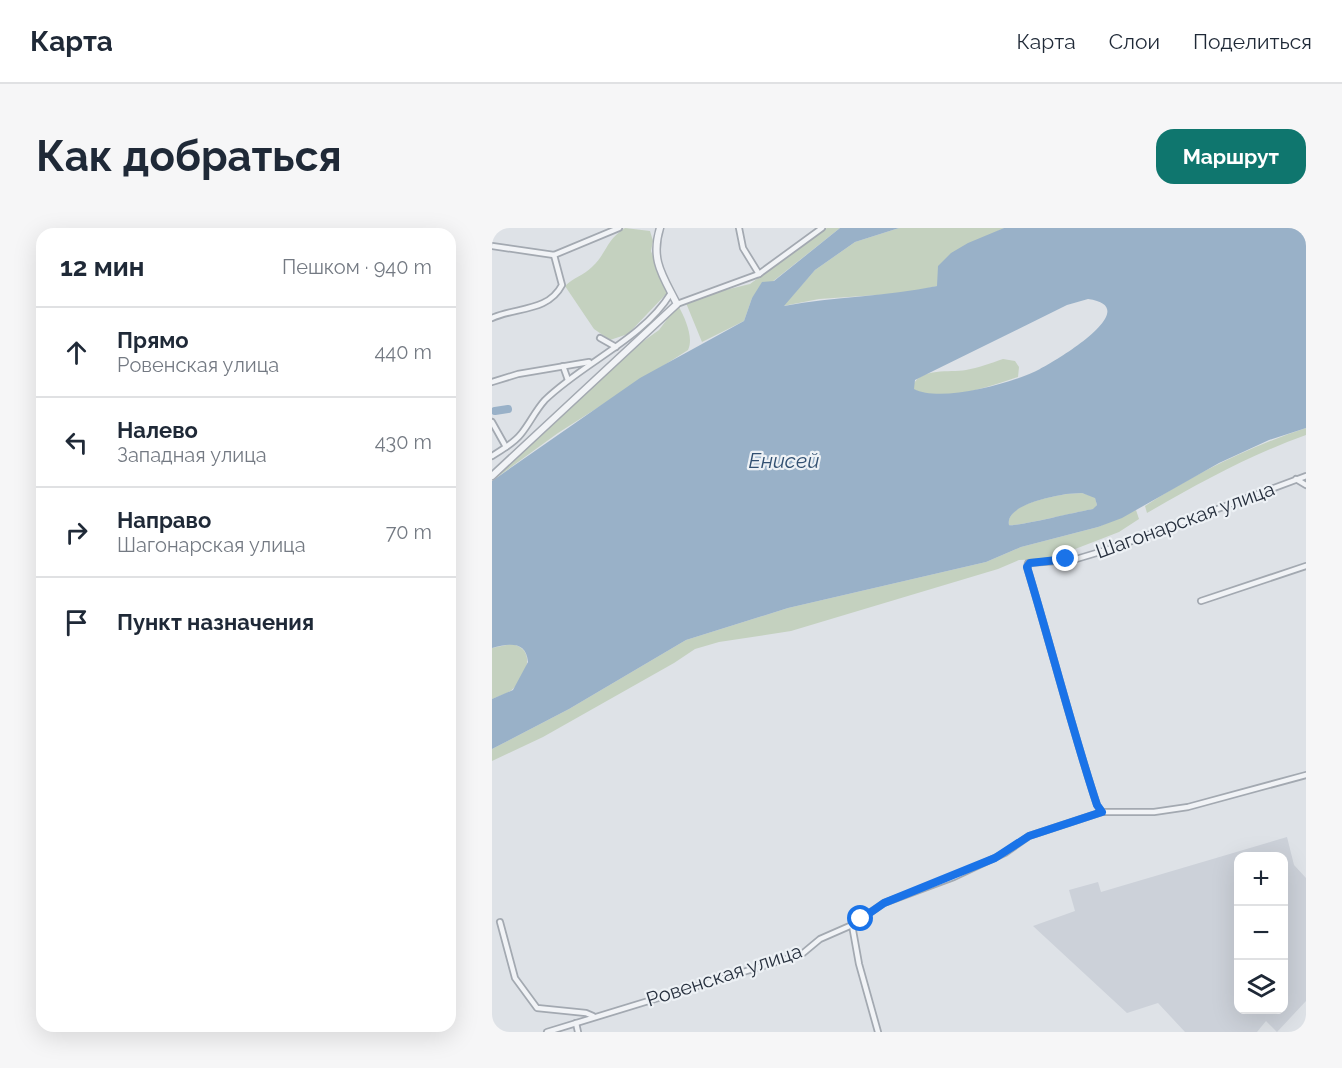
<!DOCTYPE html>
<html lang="ru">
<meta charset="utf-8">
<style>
:root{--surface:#fff;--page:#f6f6f7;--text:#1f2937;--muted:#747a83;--line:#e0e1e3;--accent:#0f766e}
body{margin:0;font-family:Raleway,sans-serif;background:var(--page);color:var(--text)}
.controls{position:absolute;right:18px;bottom:18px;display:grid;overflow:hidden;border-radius:12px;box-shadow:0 6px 24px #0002}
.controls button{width:54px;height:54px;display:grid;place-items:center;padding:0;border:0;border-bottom:2px solid var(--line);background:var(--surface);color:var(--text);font:30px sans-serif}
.stop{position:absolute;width:18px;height:18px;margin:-14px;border:4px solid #1a73e8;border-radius:50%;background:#fff}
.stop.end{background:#1a73e8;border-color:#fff;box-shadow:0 2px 6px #0008}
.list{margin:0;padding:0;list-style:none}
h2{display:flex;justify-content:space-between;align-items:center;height:78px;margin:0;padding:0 24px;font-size:26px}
h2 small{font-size:20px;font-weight:400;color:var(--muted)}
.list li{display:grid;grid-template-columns:39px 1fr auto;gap:18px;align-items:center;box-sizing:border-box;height:90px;padding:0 24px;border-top:2px solid var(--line)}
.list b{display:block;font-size:22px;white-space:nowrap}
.list p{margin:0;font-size:20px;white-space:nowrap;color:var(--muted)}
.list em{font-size:20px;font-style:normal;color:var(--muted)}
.icon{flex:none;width:33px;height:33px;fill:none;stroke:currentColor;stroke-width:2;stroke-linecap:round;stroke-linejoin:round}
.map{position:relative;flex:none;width:814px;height:804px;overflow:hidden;border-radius:18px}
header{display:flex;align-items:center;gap:36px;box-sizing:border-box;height:84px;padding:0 30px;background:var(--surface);border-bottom:2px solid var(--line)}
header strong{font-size:28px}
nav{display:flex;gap:33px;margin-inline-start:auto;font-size:21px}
.intro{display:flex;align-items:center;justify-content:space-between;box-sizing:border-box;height:144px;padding:0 36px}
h1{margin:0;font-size:42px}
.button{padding:15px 27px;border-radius:18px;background:var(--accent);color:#fff;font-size:21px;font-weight:700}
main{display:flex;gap:36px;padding:0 36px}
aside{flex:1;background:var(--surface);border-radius:18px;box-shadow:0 6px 24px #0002}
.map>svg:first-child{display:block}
</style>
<header>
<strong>Карта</strong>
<nav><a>Карта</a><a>Слои</a><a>Поделиться</a></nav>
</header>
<div class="intro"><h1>Как добраться</h1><a class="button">Маршрут</a></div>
<main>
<aside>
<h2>12 мин<small>Пешком · 940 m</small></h2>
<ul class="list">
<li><svg class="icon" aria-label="ahead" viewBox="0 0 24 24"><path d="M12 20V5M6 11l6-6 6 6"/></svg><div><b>Прямо</b><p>Ровенская улица</p></div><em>440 m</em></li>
<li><svg class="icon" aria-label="left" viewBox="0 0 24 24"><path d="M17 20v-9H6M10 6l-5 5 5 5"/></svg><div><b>Налево</b><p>Западная улица</p></div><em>430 m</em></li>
<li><svg class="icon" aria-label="right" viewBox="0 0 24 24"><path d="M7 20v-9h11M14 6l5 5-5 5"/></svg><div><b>Направо</b><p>Шагонарская улица</p></div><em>70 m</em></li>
<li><svg class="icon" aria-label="arrive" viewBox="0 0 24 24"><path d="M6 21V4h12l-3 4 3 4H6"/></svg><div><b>Пункт назначения</b></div></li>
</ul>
</aside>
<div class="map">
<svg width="814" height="804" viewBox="0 0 814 804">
<rect width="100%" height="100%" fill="#dee2e7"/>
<path fill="#ccd1d9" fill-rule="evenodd" d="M795,609L802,637L814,650V773L785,804L774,793L765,804H693L666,775L635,785L541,698L583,683L577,662L606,654L609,664ZM746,628H792V782H746Z"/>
<g fill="#c4d1bf">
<path d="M133,0L158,3L161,13L159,23L175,65L136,106L118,112L102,101L73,58C81,50 92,47 100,39C115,25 114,12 133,0Z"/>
<polygon points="335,0 348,0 260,70 252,93 210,114 194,75 225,64 258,56"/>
<polygon points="407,0 512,0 502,5 445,58 415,65 327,71 291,78 323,42 363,14"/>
<path d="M187,79C193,90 202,110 196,122L66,205L0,253L146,117L167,102L182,82Z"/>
<path d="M511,131L523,133L527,139L526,149C497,158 452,176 422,162L421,157C430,139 457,145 474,142C486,140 499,135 511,131Z"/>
<path d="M814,200V207C758,227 707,255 655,285L653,278C704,245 757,219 814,200Z"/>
<path d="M574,266L590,265L603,269L605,277L602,281C587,283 525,299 517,297C513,276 559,269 574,266Z"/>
<polygon points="644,282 647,291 627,304 578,323 553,331 527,332 506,341 299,403 227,414 203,421 182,435 51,509 0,533 0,521 77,481 194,412 296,380 494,334 529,319 606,299"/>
<path d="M19,416C44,420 36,446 22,460C16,466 7,468 0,471V420Z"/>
</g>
<path fill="#99b1c8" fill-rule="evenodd" d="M348,0H407L363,14L323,42L292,78C343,68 394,69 445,58L446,38L459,25L476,15L512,0H814V200L777,212L727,235L630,290L606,299L529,319L494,334L296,380L194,412L77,481L0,521V471L21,462L36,434C34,412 16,416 0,420V253L148,150L252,93L260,70L270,54L282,53ZM596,71C655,79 562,134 548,141C521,155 449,175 422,161L423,152L435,146L575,77ZM574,266L590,265L603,270L605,277L601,281C588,283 524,299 517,297C513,277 559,269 574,266Z"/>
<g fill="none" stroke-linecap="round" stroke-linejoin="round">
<polyline stroke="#99b1c8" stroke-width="8" points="3,183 16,181"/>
<defs>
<g id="minor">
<polyline points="247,0 251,20 267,46"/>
<polyline points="0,18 62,27 127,0"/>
<polyline points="185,76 267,46 330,0"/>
<path d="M0,90C24,79 56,84 70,57L62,27"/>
<polyline points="108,110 124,119"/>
<polyline points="71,138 76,152"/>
<polyline points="0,154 26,146 97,134"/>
<polyline points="0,194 14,219"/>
<path d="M0,228C10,222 22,215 29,206C38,195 43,183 53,172C92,134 151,111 179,65"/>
<polyline points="804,251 814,257"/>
<polyline points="709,373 814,338"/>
<path d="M610,584L605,577C579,498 559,418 535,339L536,335L581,332L621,320L814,248"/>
<polyline points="8,694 23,750 45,780 94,785 101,788"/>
<polyline points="360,697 367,736 386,804"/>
<polyline points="84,795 86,804"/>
<polyline points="55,804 310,726 328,711 360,697 392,675 462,649 513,625 537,608 610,584 662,584 696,579 814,547"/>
</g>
<path id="tertiary" d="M0,248L185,76C171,48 158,32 168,0"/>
</defs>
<use href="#minor" stroke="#a3a9b1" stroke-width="8"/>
<use href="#tertiary" stroke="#a3a9b1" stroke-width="9"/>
<use href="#minor" stroke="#f1f3f6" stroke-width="4.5"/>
<use href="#tertiary" stroke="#f1f3f6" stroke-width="6"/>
</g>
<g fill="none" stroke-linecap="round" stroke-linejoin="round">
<path stroke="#1a73e8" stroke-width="8" d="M369,691L392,675L503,630L537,608L610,584L605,577C579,498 559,418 535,339L538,335L574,331"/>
</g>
<g text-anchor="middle" stroke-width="4.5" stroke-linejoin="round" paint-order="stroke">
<g font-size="20" fill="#27303e" stroke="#edf1f5">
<text transform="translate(693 292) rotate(-20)" y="7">Шагонарская улица</text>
<text transform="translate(232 747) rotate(-18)" y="7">Ровенская улица</text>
</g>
<g font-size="21" font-style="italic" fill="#325071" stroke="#edf1f5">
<text x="292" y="240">Енисей</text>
</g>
</g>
</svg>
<div class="controls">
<button>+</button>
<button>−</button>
<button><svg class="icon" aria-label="layers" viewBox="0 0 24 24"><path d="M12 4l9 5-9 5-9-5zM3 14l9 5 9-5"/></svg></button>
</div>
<div class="stop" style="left:369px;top:691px"></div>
<div class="stop end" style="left:574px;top:331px"></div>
</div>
</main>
